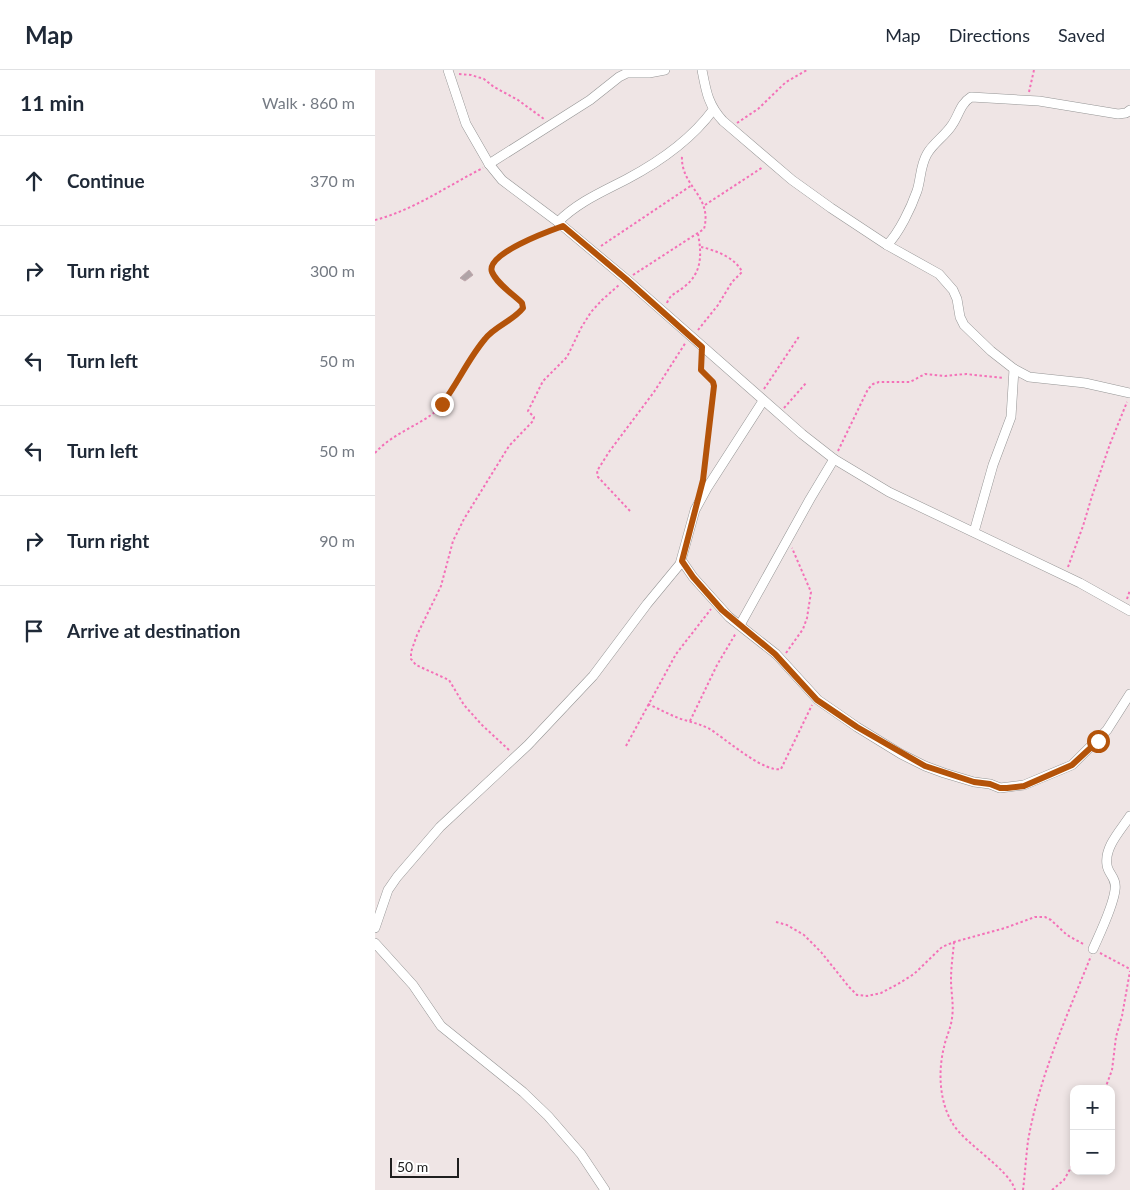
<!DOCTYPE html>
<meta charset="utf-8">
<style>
:root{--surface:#fff;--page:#f6f6f7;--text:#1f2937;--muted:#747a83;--line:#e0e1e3}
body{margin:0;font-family:Lato,sans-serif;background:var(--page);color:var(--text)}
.controls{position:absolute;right:15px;bottom:15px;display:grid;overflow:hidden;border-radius:10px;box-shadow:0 2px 8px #0003}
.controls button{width:45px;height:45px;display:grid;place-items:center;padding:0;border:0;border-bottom:1px solid var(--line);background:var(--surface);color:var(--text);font:25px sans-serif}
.scale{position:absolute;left:15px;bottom:12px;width:69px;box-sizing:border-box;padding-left:5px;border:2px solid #1e1e1e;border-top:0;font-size:14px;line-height:18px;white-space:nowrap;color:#1e1e1e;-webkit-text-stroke:4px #fff;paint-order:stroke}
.stop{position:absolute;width:15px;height:15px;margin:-11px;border:4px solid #b45309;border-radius:50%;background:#fff}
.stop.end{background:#b45309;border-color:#fff;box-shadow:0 1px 5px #0008}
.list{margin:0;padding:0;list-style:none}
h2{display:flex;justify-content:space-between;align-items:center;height:65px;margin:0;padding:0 20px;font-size:21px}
h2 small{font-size:16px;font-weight:400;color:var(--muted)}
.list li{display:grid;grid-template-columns:32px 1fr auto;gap:15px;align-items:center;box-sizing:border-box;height:90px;padding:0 20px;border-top:1px solid var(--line)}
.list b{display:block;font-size:19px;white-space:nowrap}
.list em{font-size:16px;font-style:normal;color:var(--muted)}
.icon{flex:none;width:28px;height:28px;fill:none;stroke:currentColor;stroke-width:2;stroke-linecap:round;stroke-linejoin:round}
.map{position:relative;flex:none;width:755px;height:1120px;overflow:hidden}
header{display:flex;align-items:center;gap:30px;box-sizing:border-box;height:70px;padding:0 25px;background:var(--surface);border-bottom:1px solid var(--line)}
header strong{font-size:24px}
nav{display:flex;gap:28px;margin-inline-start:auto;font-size:18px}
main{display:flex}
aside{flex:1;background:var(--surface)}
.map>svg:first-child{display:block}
</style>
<header>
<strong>Map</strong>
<nav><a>Map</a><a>Directions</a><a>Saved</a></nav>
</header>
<main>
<aside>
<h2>11 min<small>Walk · 860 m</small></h2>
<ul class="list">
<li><svg class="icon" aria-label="ahead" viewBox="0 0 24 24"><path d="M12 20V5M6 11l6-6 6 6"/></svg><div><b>Continue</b></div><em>370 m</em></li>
<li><svg class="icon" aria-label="right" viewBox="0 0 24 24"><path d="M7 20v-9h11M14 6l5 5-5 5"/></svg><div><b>Turn right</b></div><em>300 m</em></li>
<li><svg class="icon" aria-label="left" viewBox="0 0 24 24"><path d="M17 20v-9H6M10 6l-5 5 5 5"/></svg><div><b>Turn left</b></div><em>50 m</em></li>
<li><svg class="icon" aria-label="left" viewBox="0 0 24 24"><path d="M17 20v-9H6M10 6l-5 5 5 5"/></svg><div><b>Turn left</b></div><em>50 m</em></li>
<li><svg class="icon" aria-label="right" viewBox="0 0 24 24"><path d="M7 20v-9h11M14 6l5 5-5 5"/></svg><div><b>Turn right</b></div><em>90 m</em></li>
<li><svg class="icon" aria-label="arrive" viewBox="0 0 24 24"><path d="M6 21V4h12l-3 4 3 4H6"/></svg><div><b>Arrive at destination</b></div></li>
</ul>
</aside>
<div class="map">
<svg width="755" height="1120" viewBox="0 0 755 1120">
<rect width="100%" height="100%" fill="#efe5e5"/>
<polygon fill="#b0a4a7" stroke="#c0a8ad" points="94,200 98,205 90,211 85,208"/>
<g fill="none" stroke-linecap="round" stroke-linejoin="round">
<defs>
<g id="street">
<polyline points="73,0 91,54 114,94 127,110 183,152 251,209 427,364 459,389 514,422 705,513 755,541"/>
<path d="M327,0C331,21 333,35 348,51L417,110L456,138L512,175L564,204L578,220L582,229L585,247L589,255L616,281L639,299L654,307L710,313L755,323"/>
<polyline points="114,94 215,30 244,7 252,3 274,3 290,0"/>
<path d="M183,152C203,132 227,122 252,109C284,92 316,70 338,40"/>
<path d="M512,175C524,163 536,138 542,121C546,109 545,96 552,84C558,73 570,66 577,55C584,45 585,34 596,27L664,31L743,44L751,43L755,40"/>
<polyline points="599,462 618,395 636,347 639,299"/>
<polyline points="307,491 318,507 354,547 401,584 443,630 482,657 526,684 550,696 569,703 599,712 615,714 625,718 649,715 697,695 732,660 755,624"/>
<polyline points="365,555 435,429 459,389"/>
<polyline points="0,858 13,820 22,807 65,757 153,675 218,606 272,534 305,494 320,440 332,418 388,331"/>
<polyline points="0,873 38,915 66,956 148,1022 173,1046 206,1084 230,1120"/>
<path d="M718,879C725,863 738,837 740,820C742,808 733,804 732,795C729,777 746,760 755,746"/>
</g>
</defs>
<use href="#street" stroke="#959595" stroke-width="10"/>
<g stroke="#f471b8" stroke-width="2" stroke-dasharray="2.5 2.5" stroke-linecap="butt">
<polyline points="84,4 96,5 109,9 119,17 143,30 169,49"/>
<polyline points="654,22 659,0"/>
<polyline points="362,53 383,39 411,12 432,0"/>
<polyline points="330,135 388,97"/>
<path d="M0,150C39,140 72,116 108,98"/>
<polyline points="226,176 317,115"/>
<path d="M258,205L329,159C338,125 305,117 307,85"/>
<path d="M292,233C295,224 302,223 309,217C327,203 327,185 323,164"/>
<path d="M323,260L343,235L357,212L367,202C361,188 340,180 326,177"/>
<polyline points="326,287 326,300 338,312 339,316 328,406"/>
<polyline points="389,319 425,265"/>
<polyline points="409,338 431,313"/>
<polyline points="463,381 493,319 498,314 504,312 535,312 550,304 570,306 591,304 629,308"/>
<path d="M0,383C17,364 41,357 60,342C86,321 92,282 117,260C128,252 140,249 148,238C147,230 139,225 134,220C128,215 118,207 117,200C114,184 166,165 179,159"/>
<polyline points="255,441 223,407 222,401 234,382 279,322 311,272"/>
<polyline points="693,497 708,456 717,426 735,374 752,332"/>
<polyline points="752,529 755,520"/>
<polyline points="411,583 428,559 432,548 436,522 417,478"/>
<path d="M273,634C284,639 295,645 306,649C319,653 331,655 342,664C355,673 391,703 406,699L437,635"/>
<polyline points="315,651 342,595 361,563"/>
<polyline points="251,676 301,584 336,539"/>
<polyline points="134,680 107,655 89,635 74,610 41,595 36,589 36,582 42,565 66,516 78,471 89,449 134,376 158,351 159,347 153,341 168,311 192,287 206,258 216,242 227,230 244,215"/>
<polyline points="401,852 412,855 429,865 446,882 474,917 482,925 492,926 506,923 523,914 539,904 567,877 579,872 630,858 660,847 670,847 676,850 692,865 710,875"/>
<path d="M579,872C578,884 576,897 576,910C576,922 579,935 577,948C576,958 571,967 569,977C563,1001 564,1032 578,1054C591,1075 634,1099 640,1120"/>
<polyline points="725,883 755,899"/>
<polyline points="730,1019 737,1000 741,967 747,946 755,901"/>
<path d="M648,1120C650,1104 651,1087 653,1071C664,1007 692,946 716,886"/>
<polyline points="677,1120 689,1110 699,1092"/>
</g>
<use href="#street" stroke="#fff" stroke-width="9"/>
</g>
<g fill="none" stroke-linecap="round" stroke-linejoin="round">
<path stroke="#b45309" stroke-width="6" d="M67,334C83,313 93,289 110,269C120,256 138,251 148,238L147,233C138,224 122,214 117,202C110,184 174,161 188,156L251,209L327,277L326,300L338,312L339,316L328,410L307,491L318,507L347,540L400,584L442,630L482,657L550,696L599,712L615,714L625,718H632L649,716L697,695L723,671"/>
</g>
</svg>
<div class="controls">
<button>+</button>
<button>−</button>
</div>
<div class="scale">50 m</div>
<div class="stop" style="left:723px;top:671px"></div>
<div class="stop end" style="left:67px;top:334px"></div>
</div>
</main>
